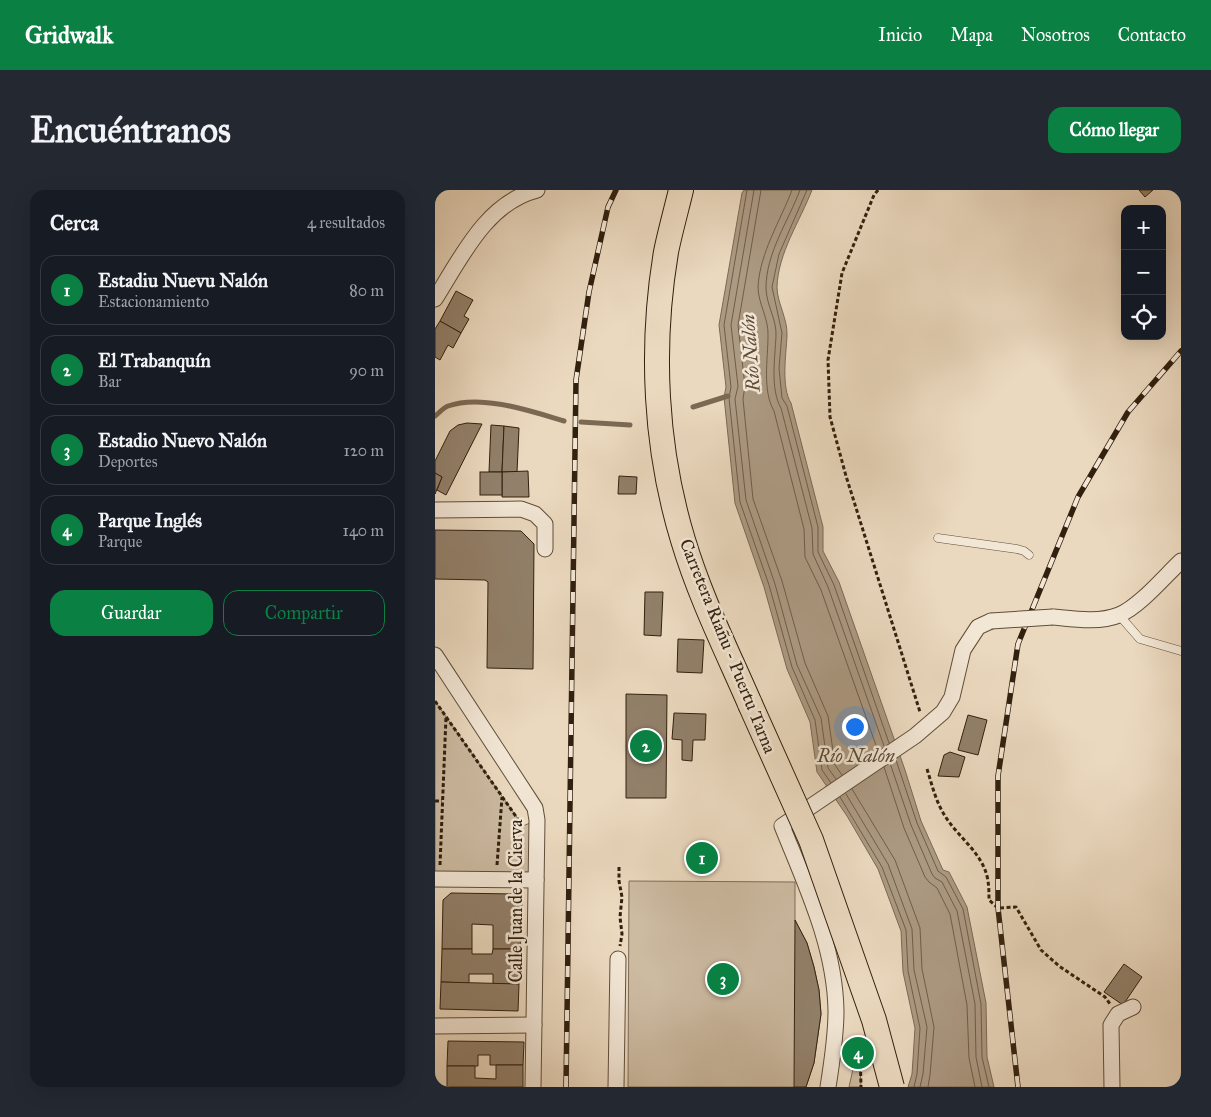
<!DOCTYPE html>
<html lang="es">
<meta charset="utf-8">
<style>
:root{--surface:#171b24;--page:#242831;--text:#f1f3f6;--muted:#9ea1a6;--line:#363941;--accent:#0b8043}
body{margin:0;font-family:"IM FELL Great Primer",serif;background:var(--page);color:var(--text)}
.controls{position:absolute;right:15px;top:15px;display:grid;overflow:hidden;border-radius:10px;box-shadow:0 5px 20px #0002}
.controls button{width:45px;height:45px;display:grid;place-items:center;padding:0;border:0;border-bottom:1px solid var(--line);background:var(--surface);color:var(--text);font:25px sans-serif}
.you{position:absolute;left:419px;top:536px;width:18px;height:18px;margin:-12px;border:4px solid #fff;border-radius:50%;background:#1a73e8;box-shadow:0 0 0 8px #1a73e833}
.badge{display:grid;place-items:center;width:32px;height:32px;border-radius:50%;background:var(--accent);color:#fff;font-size:16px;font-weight:700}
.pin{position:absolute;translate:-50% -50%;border:2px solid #fff;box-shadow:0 1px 5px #0006}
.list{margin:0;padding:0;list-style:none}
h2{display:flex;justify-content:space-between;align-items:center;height:65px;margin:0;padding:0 20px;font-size:21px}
h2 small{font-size:16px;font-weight:400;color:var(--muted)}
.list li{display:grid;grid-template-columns:32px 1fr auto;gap:15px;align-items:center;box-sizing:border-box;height:70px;margin:0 10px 10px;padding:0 10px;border:1px solid var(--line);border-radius:15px}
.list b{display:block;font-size:19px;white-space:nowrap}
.list p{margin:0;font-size:16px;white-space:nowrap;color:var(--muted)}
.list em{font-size:16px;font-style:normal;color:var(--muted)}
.actions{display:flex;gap:10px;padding:15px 20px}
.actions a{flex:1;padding:11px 0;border:1px solid var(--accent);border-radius:15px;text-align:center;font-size:18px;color:var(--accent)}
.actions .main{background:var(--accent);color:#fff}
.icon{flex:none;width:28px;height:28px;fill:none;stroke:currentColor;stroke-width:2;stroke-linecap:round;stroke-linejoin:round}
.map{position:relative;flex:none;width:746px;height:897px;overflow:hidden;border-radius:15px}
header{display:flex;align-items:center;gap:30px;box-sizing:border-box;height:70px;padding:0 25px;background:var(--accent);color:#fff}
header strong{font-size:24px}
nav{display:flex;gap:28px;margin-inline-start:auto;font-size:18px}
.intro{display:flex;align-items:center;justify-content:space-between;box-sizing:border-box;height:120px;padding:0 30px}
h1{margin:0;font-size:35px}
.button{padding:12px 22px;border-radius:15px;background:var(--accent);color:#fff;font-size:18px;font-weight:700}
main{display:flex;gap:30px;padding:0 30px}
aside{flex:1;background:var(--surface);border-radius:15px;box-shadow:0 5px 20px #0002}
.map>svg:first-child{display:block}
</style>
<header>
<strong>Gridwalk</strong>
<nav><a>Inicio</a><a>Mapa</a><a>Nosotros</a><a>Contacto</a></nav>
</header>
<div class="intro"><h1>Encuéntranos</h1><a class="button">Cómo llegar</a></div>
<main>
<aside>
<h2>Cerca<small>4 resultados</small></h2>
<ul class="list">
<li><span class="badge">1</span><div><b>Estadiu Nuevu Nalón</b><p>Estacionamiento</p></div><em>80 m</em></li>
<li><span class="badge">2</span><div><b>El Trabanquín</b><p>Bar</p></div><em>90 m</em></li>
<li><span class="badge">3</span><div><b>Estadio Nuevo Nalón</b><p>Deportes</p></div><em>120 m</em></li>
<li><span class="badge">4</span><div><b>Parque Inglés</b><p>Parque</p></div><em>140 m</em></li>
</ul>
<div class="actions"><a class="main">Guardar</a><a>Compartir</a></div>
</aside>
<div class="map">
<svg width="746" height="897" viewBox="0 0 746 897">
<rect width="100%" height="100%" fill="#ebd9bf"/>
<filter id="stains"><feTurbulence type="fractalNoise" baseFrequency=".004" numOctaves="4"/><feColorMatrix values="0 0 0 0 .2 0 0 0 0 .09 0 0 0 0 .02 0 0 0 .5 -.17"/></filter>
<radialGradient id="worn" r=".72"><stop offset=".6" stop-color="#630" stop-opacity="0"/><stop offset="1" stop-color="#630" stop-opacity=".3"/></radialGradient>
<g fill="#ccbaa1" stroke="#7f6d58">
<polygon points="0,511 88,636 102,630 101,690 0,689"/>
<polygon points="194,691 360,692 360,730 372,753 379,777 384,800 386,824 379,873 371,897 193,897"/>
<polygon points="424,852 426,897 414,897"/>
</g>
<path fill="#ac9a83" stroke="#7b6954" d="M309,0H377C365,31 343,63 342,97C342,113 353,129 352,146C351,165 346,197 356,213L388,337V361L404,392L470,580L486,631L508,680L514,682L532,717L551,813L552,867L559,897H473L477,884L480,838L468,782L466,741L443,679L412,626L382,582L375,532L352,479L329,397L300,313L289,207L291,197L284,135L307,3Z"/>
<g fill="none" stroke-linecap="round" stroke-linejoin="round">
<g stroke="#6f5d48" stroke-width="1">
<polyline points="312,0 289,135 296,197 294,208 305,312 334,395 357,477 380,530 387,580 396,593"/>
<polyline points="319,0 296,135 303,196 300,209 311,310 340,394 362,475 386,528 393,578 401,589"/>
<polyline points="326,0 303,135 310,196 308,209 318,309 347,391 370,473 393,526 400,575 407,585"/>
<path d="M357,0C345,32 325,62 323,97C323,113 334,129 333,146C333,169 327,200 339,221L369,339L370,367L386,400L443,561"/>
<path d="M365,0C353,32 331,63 331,98C331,114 342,130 341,146C340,168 335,199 346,218L377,338L378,364L393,397L449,556"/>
<polyline points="372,0 344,64 337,97 347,143 344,178 347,208 352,216 383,337 383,362 399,395 454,553"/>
<polyline points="461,570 482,633 503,681 511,687 528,719 546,814 547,867 554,897"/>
<polyline points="455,573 476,635 497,684 500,688 507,692 522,721 540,814 541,867 547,897"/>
<polyline points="449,577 469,638 490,687 494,692 502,698 515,724 532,815 534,868 540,897"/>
<polyline points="417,599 460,670 485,738 487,779 499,837 495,885 493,897"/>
<polyline points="411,604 453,674 477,739 479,780 492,837 488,884 485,897"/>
<polyline points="405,607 447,677 471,740 473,781 485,838 482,884 479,897"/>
</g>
<g stroke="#7b6954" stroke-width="5">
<polyline points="258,217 293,206"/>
<path d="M0,226C4,223 8,218 13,216C46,204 96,221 129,231"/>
<polyline points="146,232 195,235"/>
</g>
</g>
<g fill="#92806a" stroke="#32200e">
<polygon points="704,0 718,0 710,7"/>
<polygon points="21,101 38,110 29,126 34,129 26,143 5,131"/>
<polygon points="5,131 26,143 18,158 13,155 5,170 0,167 0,139"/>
<polygon points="32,233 47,234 11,305 2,300 7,287 0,283 0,271 15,241 23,235"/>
<polygon points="56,235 69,236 67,282 54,282"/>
<polygon points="69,236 84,238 82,282 67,282"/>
<polygon points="93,281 94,307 67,307 67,282"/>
<rect x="45" y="282" width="22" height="23"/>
<polygon points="0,283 7,287 0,304"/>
<polygon points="184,286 202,287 201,304 183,304"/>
<polygon points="0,340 86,341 99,354 98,479 52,478 53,392 50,390 0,389"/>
<polygon points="210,402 228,402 226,446 209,445"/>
<polygon points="243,449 269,450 267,483 242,482"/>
<polygon points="191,504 232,505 231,608 191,608"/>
<polygon points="239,523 271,524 270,550 258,550 257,571 247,570 247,550 237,549"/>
<polygon points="533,525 552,530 543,565 523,560"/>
<polygon points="515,562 530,567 524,587 503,586 509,565"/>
<polygon points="16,703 81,704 87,710 85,759 58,759 58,735 37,734 37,759 7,759 8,710"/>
<polygon points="360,730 372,753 379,777 384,800 386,824 379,873 371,897 359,897"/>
<polygon points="7,759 37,759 37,764 57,764 58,759 85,759 84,794 58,794 58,784 34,784 34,793 6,792"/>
<polygon points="689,774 707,787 688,815 669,802"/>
<polygon points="6,792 84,794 83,821 5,819"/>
<polygon points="13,851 89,852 88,875 55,875 55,865 43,865 43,876 12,876"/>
<polygon points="61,875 88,875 88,897 12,897 12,876 40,876 40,888 61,889"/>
</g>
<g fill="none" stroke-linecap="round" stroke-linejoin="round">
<defs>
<g id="service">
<polyline points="503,348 582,359 589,361 594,365"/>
<polyline points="684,425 705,449 746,461"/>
</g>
<g id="minor">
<path d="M0,109C26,68 51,13 102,0"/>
<polyline points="0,320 86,319 100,324 110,334 110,359"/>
<path d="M618,427C639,429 664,433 684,425C704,417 730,386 746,371"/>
<polyline points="0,465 100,618 102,630 98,897"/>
<polyline points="0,689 101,690"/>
<polyline points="0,836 99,835"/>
<polyline points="181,897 183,769"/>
<path d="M393,897C397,872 401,846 401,821C400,756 371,696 347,636L480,546L508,522L517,507L528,460L543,437L556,431"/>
<polyline points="677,897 676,835 683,824 698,817"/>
</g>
<path id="primary" d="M246,0C241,21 235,42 231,62C215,158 220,258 248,350C265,407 292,461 315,514"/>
</defs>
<use href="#service" stroke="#604e3a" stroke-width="9"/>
<use href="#minor" stroke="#604e3a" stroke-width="17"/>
<use href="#primary" stroke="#32200e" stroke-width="26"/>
<g stroke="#32200e" stroke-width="3" stroke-dasharray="4 2.5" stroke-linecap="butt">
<polyline points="443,0 439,5 407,83 393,170 395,227 411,286 485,522"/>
<polyline points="0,511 87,635"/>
<path d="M492,579C497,595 501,612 510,626C523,647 546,662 552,686C554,694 554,702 554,710L563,718L581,717L606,760L624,776L670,807L675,814"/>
<polyline points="0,611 7,611"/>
<polyline points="5,675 11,527"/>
<polyline points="62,675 67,607"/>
<polyline points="184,677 184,691 187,707 185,727 187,744 185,756"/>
<polyline points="425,856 426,897"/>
</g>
<use href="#service" stroke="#f2e6d5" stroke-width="8"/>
<use href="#minor" stroke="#f2e6d5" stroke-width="15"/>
<use href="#primary" stroke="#ebd9bf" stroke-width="24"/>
<defs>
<g id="rail">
<polyline points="131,897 141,190 154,102 173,17 181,0"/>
<polyline points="583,897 563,718 563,586 583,454 643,307 693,222 746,161"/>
</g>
</defs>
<use href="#rail" stroke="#32200e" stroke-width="5.5"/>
<use href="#rail" stroke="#f2e6d5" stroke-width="4" stroke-dasharray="11" stroke-linecap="butt"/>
<defs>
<polyline id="minor-bridge" points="556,431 618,427"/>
<polyline id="primary-bridge" points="315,514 376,650 439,830 457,897"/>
</defs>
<use href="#minor-bridge" stroke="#604e3a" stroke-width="17" stroke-linecap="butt"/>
<use href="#primary-bridge" stroke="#32200e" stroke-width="26" stroke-linecap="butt"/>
<use href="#minor-bridge" stroke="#f2e6d5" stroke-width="15"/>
<use href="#primary-bridge" stroke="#ebd9bf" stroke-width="24"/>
</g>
<g text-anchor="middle" stroke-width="5" stroke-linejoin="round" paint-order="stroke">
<g font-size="18" fill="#32200e" stroke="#f2e6d5">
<text transform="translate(293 456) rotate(68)" y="6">Carretera Riañu - Puertu Tarna</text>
<text transform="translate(81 711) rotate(-90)" y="6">Calle Juan de la Cierva</text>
</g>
<g font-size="19" font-style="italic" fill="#5d4b37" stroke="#f2e6d5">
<text transform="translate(315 163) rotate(-94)" y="7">Río Nalón</text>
<text x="421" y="572">Río Nalón</text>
</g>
</g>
<rect width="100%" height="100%" filter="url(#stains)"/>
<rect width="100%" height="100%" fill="url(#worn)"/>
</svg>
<div class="controls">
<button>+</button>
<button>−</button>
<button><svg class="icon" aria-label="locate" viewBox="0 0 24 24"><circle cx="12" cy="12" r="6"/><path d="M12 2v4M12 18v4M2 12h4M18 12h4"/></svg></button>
</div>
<div class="you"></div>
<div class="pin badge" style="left:267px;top:668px">1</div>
<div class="pin badge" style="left:211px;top:556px">2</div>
<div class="pin badge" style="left:288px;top:789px">3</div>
<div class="pin badge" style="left:423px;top:863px">4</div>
</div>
</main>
